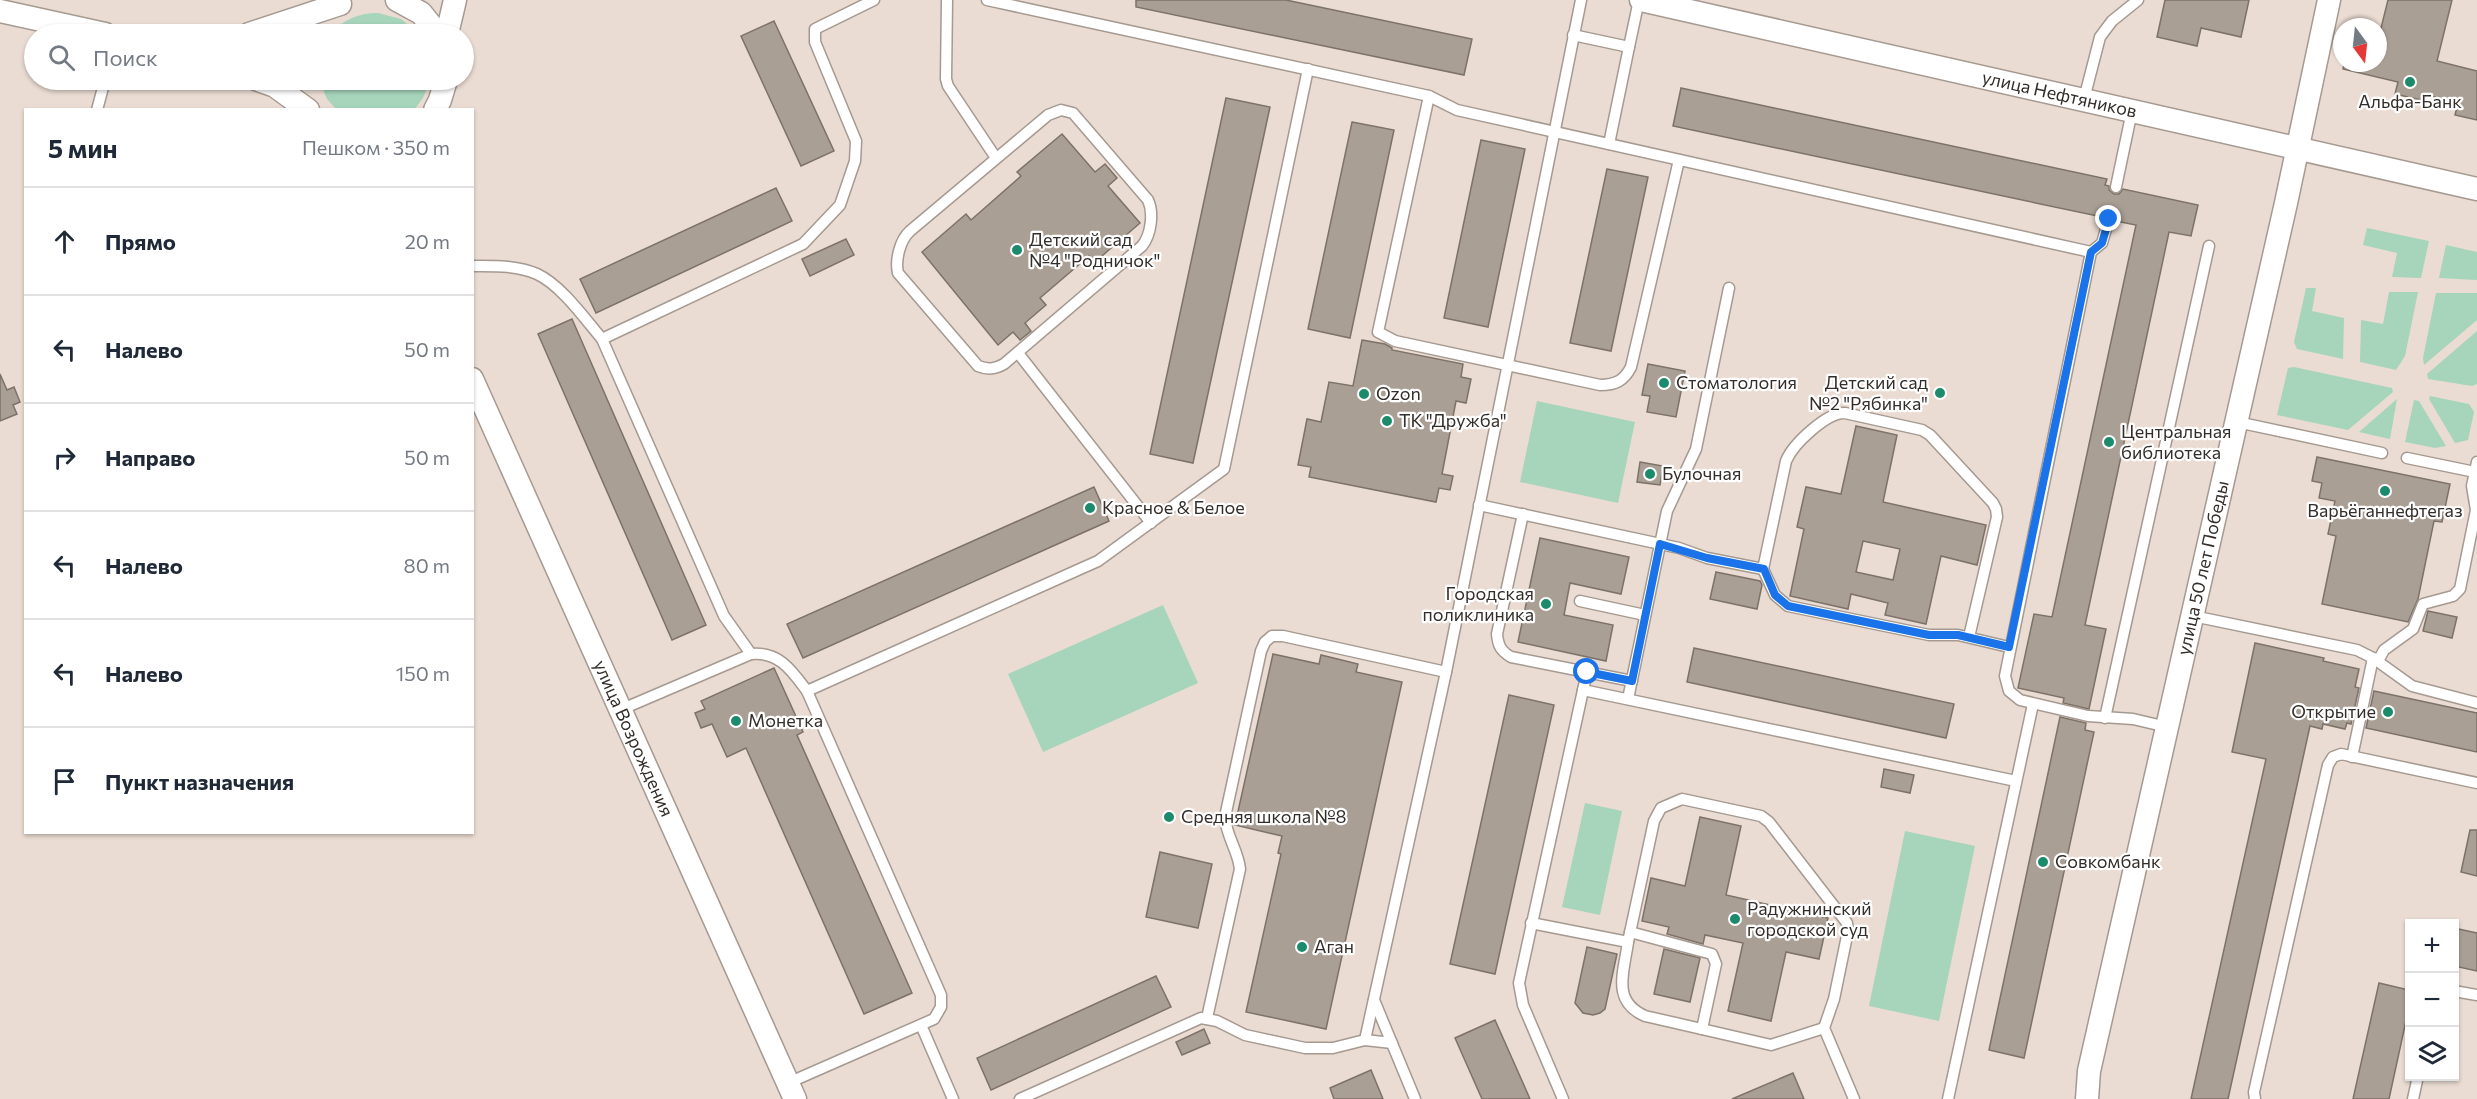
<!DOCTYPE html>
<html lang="ru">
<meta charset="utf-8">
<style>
:root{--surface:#fff;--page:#f2f2f3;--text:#1f2937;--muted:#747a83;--line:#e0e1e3}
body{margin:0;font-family:Commissioner,sans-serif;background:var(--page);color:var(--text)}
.controls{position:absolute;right:18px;bottom:18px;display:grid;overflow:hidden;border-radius:0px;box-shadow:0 2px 4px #0004}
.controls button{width:54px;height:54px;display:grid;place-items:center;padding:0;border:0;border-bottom:2px solid var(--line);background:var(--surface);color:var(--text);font:30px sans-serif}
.compass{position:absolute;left:2333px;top:18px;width:54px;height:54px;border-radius:50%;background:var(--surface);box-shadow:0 2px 4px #0004;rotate:165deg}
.stop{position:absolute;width:18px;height:18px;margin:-14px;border:4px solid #1a73e8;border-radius:50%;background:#fff}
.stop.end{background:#1a73e8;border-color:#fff;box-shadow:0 2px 6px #0008}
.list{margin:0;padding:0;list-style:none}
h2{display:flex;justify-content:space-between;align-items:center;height:78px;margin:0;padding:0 24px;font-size:26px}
h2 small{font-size:20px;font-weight:400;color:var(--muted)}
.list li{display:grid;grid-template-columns:39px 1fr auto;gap:18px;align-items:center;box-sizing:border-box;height:108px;padding:0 24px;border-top:2px solid var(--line)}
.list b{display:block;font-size:22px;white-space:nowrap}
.list em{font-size:20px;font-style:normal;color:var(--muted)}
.icon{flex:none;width:33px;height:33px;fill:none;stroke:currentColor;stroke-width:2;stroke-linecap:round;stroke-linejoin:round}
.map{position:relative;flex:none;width:2477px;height:1099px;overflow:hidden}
.search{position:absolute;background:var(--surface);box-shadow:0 2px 4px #0004;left:24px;top:24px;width:450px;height:66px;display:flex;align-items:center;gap:15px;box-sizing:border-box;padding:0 21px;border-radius:33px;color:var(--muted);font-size:22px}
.panel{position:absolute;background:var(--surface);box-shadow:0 2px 4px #0004;left:24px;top:108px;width:450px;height:726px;border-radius:0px}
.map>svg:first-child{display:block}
</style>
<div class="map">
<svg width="2477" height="1099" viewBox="0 0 2477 1099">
<rect width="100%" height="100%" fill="#eadcd2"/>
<g fill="#a6d5bc">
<path d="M378,13L401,19L420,34H330C343,20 358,13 378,13Z"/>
<polygon points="319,80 430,80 423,98 414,110 336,109 327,99"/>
<polygon points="2367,228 2429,241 2421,278 2392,277 2397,253 2363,245"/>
<polygon points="2446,245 2477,252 2477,280 2439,278"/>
<polygon points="2306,288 2316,288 2312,311 2344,318 2343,359 2297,349 2294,342"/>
<polygon points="2389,292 2418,292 2405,356 2396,370 2360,362 2361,320 2383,324"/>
<polygon points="2436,293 2477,293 2477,320 2424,365 2423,358"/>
<polygon points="2477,331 2477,384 2472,386 2428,379 2427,374"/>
<polygon points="2294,367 2392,388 2393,392 2348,430 2277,415 2288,368"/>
<polygon points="2430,396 2469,404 2474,412 2468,440 2455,443 2429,399"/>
<polygon points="2397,399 2390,439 2359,432"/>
<polygon points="2414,400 2419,401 2446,446 2435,448 2405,442"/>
<polygon points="1537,401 1635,422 1618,503 1520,482"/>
<polygon points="1163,605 1198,683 1043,752 1008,674"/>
<polygon points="1585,803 1622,811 1600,915 1562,907"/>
<polygon points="1905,831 1975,846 1939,1021 1869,1006"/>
</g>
<g fill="#aa9f95" stroke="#7d7268" stroke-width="1.5" fill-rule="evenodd">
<polygon points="1136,0 1286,0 1472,39 1464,75 1136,7"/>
<polygon points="2165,0 2249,0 2241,37 2201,28 2197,46 2157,37"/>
<polygon points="2388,0 2452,0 2437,61 2477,71 2477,120 2455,115 2458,103 2423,94 2421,100 2395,94 2398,82 2343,69 2344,63 2378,63 2378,40"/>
<polygon points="774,21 834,151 801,166 741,36"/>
<polygon points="1681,88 2107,179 2105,185 2109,186 2109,190 2114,194 2119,194 2123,189 2198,205 2191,236 2169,232 2085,625 2106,629 2089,709 2063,703 2064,698 2018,688 2034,614 2052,617 2136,225 2116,221 2115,214 2111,212 2104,213 2102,217 1673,126"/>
<polygon points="1226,98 1270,107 1193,463 1150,454"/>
<polygon points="1352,122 1394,130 1350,338 1308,329"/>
<polygon points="1062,134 1095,172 1105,164 1117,178 1108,186 1140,223 1095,262 1089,256 1040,298 1046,305 1025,323 1031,331 1020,340 1013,332 998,345 922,252 966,214 971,220 1021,176 1017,172"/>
<polygon points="1481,140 1525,149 1488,327 1444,318"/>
<polygon points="1607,169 1648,177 1611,351 1570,343"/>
<polygon points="776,188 792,221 596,313 580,279"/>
<polygon points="846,239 854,255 810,276 802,259"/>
<polygon points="572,319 706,625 672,640 538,334"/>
<polygon points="1362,340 1385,344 1392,348 1392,350 1463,364 1461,377 1471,379 1466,403 1456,401 1442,474 1453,476 1450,490 1439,488 1436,502 1309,477 1311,467 1298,465 1307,419 1321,422 1329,382 1353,386"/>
<polygon points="1648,364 1685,371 1676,417 1647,412 1650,396 1642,395"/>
<polygon points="0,374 7,390 14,387 20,402 13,405 17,414 0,421"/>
<path d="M1856,426L1897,435L1883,502L1986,525L1977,565L1941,556L1926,624L1885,615L1888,603L1851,594L1848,609L1790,596L1804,529L1797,527L1806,487L1841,494ZM1863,541L1900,549L1893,580L1856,572Z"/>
<polygon points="2317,457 2450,484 2442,522 2434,521 2418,599 2408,622 2322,604 2336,536 2328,534 2335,501 2319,498 2322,483 2312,481"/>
<polygon points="1640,462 1663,466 1660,485 1637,482"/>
<polygon points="1094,487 1109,521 803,658 787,624"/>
<polygon points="1540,538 1629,557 1621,594 1570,583 1564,615 1613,625 1606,661 1518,642"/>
<polygon points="1716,572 1760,581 1762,585 1757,609 1710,599"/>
<polygon points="2428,611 2457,617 2452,638 2423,631"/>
<polygon points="2255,643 2324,658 2323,661 2359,669 2355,687 2359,688 2351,724 2347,723 2345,729 2323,724 2322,729 2310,726 2228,1099 2191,1099 2266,759 2232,752"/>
<polygon points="1694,648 1954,704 1946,738 1687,682"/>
<polygon points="1273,654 1319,664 1321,655 1358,664 1356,672 1402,682 1326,1029 1246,1012 1281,854 1278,853 1282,836 1235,825"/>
<polygon points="774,668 803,732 797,735 912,993 864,1014 746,748 727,757 712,724 701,728 695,713 705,709 701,701"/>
<polygon points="2374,691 2477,713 2477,752 2366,728"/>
<polygon points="1509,695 1554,705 1495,974 1450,964"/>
<polygon points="2060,717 2086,723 2085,730 2094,732 2024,1058 1989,1050"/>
<polygon points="1884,769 1914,775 1910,793 1881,787"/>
<polygon points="1700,817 1741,826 1726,895 1828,918 1819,959 1786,952 1771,1021 1728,1011 1743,943 1705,935 1703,944 1667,934 1669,927 1642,921 1651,878 1685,886"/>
<polygon points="2470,830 2477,830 2477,876 2461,872"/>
<polygon points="1160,852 1212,864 1198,928 1146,917"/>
<polygon points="2454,928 2477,933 2477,971 2454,966"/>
<polygon points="1587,947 1617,954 1605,1009 1600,1013 1593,1015 1583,1013 1575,1003"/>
<polygon points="1664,949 1700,958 1690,1002 1654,994"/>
<polygon points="1156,976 1171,1007 991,1090 977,1058"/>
<polygon points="2379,983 2409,990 2409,1007 2389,1099 2353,1099"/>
<polygon points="1495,1020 1530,1099 1482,1099 1455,1038"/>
<polygon points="1204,1029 1210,1043 1182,1055 1176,1042"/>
<polygon points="1371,1070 1383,1099 1334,1099 1330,1088"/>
<polygon points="1793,1073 1804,1099 1732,1099"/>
</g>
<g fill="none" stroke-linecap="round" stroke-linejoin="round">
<defs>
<g id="lane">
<polyline points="947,0 946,79 948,86 996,158"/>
<polyline points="987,0 1429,96 1457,110 2091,252"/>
<polyline points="1573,35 1629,47 1609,144"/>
<polyline points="1629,47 1639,0"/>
<path d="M1429,96L1378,332L1395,341L1600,385C1615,385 1624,381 1631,367L1679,160"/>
<polyline points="2084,99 2100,37 2112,21 2138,0"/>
<polyline points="97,110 105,80"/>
<path d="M1061,110L1073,113L1148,200C1154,213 1151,235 1142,246L1004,364C995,369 988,370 978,366L898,273C895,260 900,240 910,231L1048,115Z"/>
<polyline points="2116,187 2132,111"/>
<polyline points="2109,219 2102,243 2091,252 2005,676 2009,691 2020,700 2088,716 2133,719 2167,727"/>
<path d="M472,266C493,266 517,265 537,274C561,285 585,319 602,339L803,244L840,205L855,161L856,141L815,42V29L874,0"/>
<polyline points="602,339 724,616 751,654"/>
<polyline points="1018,353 1151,523"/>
<polyline points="2237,422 2382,453"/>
<polyline points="2407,458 2475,472"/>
<polyline points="1479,505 1679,548 1707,558 1763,569"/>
<path d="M1523,514L1497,634C1498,646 1501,651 1511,657L1632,681"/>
<polyline points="1580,601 1645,615"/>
<polyline points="2193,616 2357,650 2373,658 2412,686 2477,703"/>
<path d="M1969,637L1997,517L1996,509L1993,503L1930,435L1922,430L1845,413C1827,412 1793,444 1786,461L1763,569L1775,595L1788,606L1929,635H1958L2009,647"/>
<polyline points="2378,661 2384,650 2413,629 2423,604 2453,596 2460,589 2476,510 2472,486 2477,462"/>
<polyline points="1583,690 2016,781"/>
<polyline points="1628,699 1667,511 1696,449 1729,288"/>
<path d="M620,710L751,654C779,651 792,671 807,691L1098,561L1224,469L1308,69"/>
<polyline points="2105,718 2209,246"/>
<polyline points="2352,757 2373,658"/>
<path d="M1531,923L1628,942C1624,972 1611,1001 1645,1016L1771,1045L1824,1028"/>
<polyline points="1630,932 1712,954 1716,964 1702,1029"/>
<polyline points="1628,942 1654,821 1661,808 1682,799 1761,816 1769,822 1847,923 1848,931 1834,999 1824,1028 1854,1099"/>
<polyline points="2454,991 2477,995"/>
<polyline points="1374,1000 1415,1099"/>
<path d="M1207,1018L1240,869C1238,850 1226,836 1225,817L1261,651L1265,642L1272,636H1283L1446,672"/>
<polyline points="921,1025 953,1099"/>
<polyline points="1365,1040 1446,672 1581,0"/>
<polyline points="788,1083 934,1019 941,1007 941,995 807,691"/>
<polyline points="1020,1099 1201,1018 1217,1021 1245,1035 1305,1048 1333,1048 1365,1040 1392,1043"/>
<polyline points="1563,1099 1523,1005 1519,983 1587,672"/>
<polyline points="1948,1099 2033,704"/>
<polyline points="2255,1099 2254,1092 2328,765 2333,757 2341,754 2477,783"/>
<polyline points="2413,1099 2418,1076"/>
</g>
<g id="street">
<polyline points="397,0 421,13 438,34"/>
<path id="s1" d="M1641,0L2477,189"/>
<polyline points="0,11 105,34"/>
<polyline points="249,34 340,4"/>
<polyline points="447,34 455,0"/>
<polyline points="258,80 275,86 308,110"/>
<polyline points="435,110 440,100 446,80"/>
<path id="s2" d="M472,379L795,1099"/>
<path id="s3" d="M2087,1099L2089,1071L2286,203L2329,0"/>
</g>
</defs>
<use href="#lane" stroke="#a59990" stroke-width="13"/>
<use href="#street" stroke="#a59990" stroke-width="25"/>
<use href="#lane" stroke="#fff" stroke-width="10"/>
<use href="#street" stroke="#fff" stroke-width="22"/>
</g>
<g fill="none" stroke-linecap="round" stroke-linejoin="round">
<polyline stroke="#1a73e8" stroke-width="8" points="1587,672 1632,681 1660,544 1707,558 1764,569 1775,595 1788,606 1929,635 1958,635 2009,647 2091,252 2102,243 2109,219"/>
</g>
<g fill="#1b8b6b" stroke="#fff" stroke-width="2">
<circle cx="2410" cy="82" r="6"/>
<circle cx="1017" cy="250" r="6"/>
<circle cx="1664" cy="383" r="6"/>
<circle cx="1940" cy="393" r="6"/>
<circle cx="1364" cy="394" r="6"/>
<circle cx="1387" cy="421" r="6"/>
<circle cx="2109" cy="442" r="6"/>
<circle cx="1650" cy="474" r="6"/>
<circle cx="2385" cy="491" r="6"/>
<circle cx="1090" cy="508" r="6"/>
<circle cx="1546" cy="604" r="6"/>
<circle cx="2388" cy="712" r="6"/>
<circle cx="736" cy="721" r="6"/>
<circle cx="1169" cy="817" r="6"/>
<circle cx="2043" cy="862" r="6"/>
<circle cx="1735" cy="919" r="6"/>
<circle cx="1302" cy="947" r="6"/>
</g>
<g text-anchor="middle" stroke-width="4.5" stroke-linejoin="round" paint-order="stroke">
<g font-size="18" fill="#332e2a" stroke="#fff">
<text dy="6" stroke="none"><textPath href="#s1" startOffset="429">улица Нефтяников</textPath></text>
<text dy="6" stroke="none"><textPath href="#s3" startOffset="544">улица 50 лет Победы</textPath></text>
<text dy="6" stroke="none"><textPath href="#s2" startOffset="394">улица Возрождения</textPath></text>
</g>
<g font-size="18" fill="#332e2a" stroke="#fff" text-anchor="start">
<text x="2410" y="108" text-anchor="middle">Альфа-Банк</text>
<text x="1029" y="246">Детский сад<tspan x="1029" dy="21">№4 "Родничок"</tspan></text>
<text x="1676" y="389">Стоматология</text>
<text x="1928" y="389" text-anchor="end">Детский сад<tspan x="1928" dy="21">№2 "Рябинка"</tspan></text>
<text x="1376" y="400">Ozon</text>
<text x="1399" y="427">ТК "Дружба"</text>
<text x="2121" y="438">Центральная<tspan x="2121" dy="21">библиотека</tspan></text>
<text x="1662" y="480">Булочная</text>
<text x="1102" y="514">Красное &amp; Белое</text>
<text x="2385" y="517" text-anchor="middle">Варьёганнефтегаз</text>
<text x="1534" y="600" text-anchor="end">Городская<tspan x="1534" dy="21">поликлиника</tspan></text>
<text x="2376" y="718" text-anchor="end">Открытие</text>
<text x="748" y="727">Монетка</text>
<text x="1181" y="823">Средняя школа №8</text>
<text x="2055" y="868">Совкомбанк</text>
<text x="1747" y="915">Радужнинский<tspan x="1747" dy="21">городской суд</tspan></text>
<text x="1314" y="953">Аган</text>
</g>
</g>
</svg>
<div class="controls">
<button>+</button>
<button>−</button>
<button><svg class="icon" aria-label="layers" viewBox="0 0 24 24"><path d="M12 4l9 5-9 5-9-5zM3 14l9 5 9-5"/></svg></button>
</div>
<svg class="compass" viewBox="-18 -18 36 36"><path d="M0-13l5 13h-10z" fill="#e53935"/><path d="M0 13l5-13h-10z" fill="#747a83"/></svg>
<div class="stop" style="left:1587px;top:672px"></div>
<div class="stop end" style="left:2109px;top:219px"></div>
<div class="search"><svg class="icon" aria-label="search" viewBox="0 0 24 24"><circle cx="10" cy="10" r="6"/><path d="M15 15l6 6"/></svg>Поиск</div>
<section class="panel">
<h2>5 мин<small>Пешком · 350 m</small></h2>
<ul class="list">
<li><svg class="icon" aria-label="ahead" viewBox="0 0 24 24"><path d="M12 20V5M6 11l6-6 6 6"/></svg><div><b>Прямо</b></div><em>20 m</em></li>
<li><svg class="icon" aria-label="left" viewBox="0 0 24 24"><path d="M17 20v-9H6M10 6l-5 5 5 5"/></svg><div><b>Налево</b></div><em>50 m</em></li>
<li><svg class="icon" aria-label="right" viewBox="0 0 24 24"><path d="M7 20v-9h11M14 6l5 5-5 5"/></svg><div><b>Направо</b></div><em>50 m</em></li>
<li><svg class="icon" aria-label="left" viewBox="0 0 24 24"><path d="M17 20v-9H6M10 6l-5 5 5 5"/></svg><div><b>Налево</b></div><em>80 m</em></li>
<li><svg class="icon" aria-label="left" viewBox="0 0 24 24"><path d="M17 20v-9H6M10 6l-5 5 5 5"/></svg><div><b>Налево</b></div><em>150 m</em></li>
<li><svg class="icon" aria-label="arrive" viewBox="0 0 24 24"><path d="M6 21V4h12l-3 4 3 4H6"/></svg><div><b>Пункт назначения</b></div></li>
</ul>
</section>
</div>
